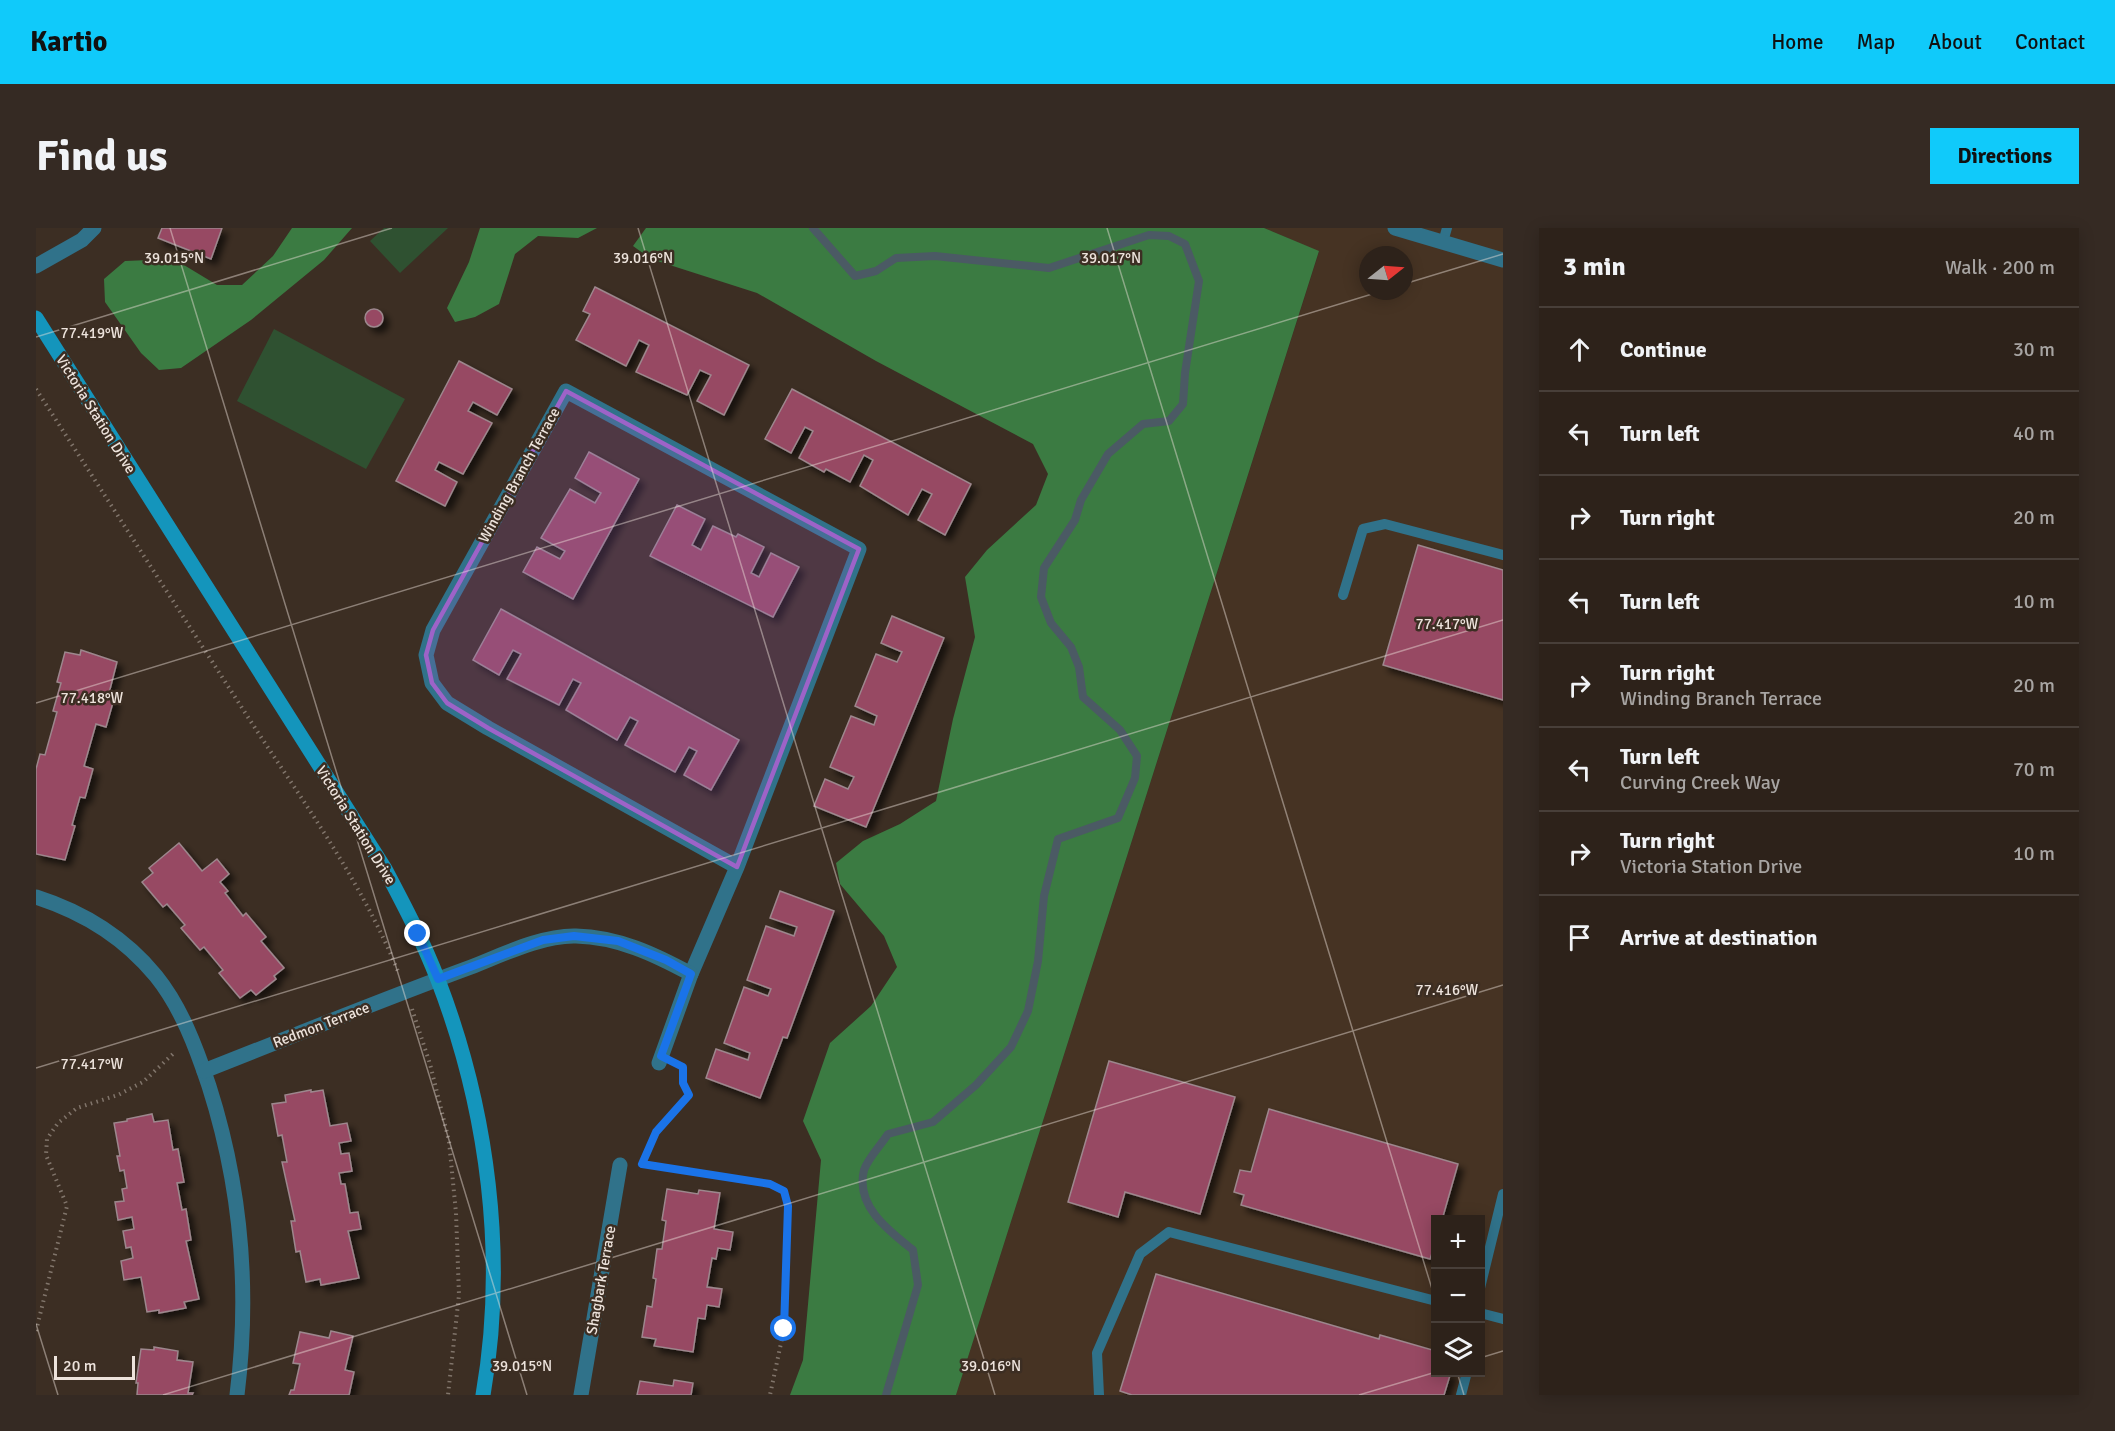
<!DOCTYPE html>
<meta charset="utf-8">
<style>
:root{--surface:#2d221a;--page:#352a23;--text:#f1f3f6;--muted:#a7a4a2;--line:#483f39;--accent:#10cafa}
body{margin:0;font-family:Signika,sans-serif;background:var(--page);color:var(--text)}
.controls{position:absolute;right:18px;bottom:18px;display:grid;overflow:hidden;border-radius:0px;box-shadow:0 3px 15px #0003}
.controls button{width:54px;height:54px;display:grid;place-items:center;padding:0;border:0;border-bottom:2px solid var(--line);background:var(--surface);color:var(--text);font:30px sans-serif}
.compass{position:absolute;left:1323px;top:18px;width:54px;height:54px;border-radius:50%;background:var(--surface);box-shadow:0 3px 15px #0003;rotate:73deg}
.scale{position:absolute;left:18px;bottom:15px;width:81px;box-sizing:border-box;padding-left:6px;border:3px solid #ede3dc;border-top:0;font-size:16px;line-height:21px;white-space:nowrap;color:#ede3dc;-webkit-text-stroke:4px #3c2e23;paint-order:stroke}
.stop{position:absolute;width:18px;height:18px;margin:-14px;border:4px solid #1a73e8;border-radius:50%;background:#fff}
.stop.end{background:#1a73e8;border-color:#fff;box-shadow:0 2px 6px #0008}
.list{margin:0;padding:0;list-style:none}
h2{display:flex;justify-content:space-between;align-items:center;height:78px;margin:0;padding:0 24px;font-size:26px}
h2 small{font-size:20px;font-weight:400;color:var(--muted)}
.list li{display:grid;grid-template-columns:39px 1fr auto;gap:18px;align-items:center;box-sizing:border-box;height:84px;padding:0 24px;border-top:2px solid var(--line)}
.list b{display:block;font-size:22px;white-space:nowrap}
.list p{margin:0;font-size:20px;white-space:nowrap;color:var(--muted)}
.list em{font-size:20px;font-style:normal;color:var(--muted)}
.icon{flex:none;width:33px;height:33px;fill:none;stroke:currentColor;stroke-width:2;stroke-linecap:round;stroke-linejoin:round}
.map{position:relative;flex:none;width:1467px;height:1167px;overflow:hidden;border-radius:0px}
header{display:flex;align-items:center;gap:36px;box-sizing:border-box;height:84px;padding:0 30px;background:var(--accent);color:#111}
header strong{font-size:28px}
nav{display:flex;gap:33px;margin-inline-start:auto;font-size:21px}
.intro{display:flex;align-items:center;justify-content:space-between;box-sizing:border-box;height:144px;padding:0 36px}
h1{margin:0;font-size:42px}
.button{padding:15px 27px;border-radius:0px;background:var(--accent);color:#111;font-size:21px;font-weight:700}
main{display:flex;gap:36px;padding:0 36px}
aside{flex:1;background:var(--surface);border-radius:0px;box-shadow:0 3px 15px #0003}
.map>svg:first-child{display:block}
</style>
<header>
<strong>Kartio</strong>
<nav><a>Home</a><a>Map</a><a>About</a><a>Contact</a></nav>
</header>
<div class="intro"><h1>Find us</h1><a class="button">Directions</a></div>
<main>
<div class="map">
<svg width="1467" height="1167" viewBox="0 0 1467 1167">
<defs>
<filter id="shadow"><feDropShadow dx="5.5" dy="5.5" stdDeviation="3" flood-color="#0009"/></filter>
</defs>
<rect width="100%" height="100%" fill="#3c2e23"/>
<path fill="#463323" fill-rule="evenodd" d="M1228,0H1467V1167H920L1283,24ZM1332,27H1368V63H1332ZM1400,992H1444V1144H1400Z"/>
<g fill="#2f5131">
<polygon points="348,0 412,0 364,45 334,13"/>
<polygon points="238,101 369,171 330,241 201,173"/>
</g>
<g fill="#3b7b42">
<polygon points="256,0 316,0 288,32 215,92 145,140 123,142 105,125 69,74 68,51 89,33 138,31 181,57 206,57 237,28"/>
<polygon points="444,0 561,0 542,10 502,8 479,26 463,76 439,89 419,94 411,80 433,34"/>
<polygon points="610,0 1228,0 1283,23 920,1167 754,1167 767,1132 785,932 767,893 794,815 835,778 861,739 848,708 804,656 800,635 827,613 864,596 900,573 917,491 939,409 929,349 951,322 1000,277 1012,246 997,216 840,133 721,65 615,31 597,18"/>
</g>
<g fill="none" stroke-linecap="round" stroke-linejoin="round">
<path stroke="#4b5a64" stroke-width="8" d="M777,0L819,48L840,43L860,30L899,28L1013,40L1113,7L1133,8L1149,16L1163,53L1149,145L1147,176L1133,193L1107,196L1072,226L1045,272L1039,292L1008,340L1005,369L1015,395L1035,419L1043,439L1047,469L1084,502L1101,528L1099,550L1082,590L1022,611L1008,668L1002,733L992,783L975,819L940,857L897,894L852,906C845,917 832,930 828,942C819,978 853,1003 877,1022L882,1057L850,1167"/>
</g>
<g fill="#974864" stroke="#9d878d" stroke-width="1.5" filter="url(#shadow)">
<polygon points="126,0 186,0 175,31 122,10"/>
<polygon points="559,59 713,137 688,187 661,173 675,147 664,142 651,167 600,144 613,117 603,112 590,138 540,112 554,86 547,83"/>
<circle cx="338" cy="90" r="9"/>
<polygon points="423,133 476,161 461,187 437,174 432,183 456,195 427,246 403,234 399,242 421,254 409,278 360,253"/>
<polygon points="756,161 935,256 909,307 882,292 896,266 886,261 872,287 824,258 837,232 828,227 814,254 790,241 788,244 763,230 777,203 769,199 755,225 729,211"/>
<polygon points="553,224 603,251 537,371 487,344 501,319 524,331 529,323 505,310 534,261 559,275 565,265 539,250"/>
<polygon points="641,277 669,291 656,317 665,322 677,298 700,309 702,306 728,319 715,345 723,349 735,325 763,339 737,389 614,328"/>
<polygon points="1382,317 1467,342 1467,472 1347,437"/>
<polygon points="465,381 703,512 675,562 648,547 661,523 653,519 639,544 589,517 602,493 594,489 581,512 530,482 545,455 537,451 523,477 471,451 485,426 477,422 463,447 437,432"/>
<polygon points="856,388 908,410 830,599 778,578 789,551 812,561 818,549 794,539 815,488 838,497 841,488 819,478 840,426 861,434 866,424 845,415"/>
<polygon points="45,422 81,434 72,469 78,471 70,499 60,496 48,538 57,541 49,570 44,569 36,597 39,598 29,632 0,626 0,541 4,526 9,527 21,484 17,483 25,455 21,454 29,424 44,427"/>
<polygon points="143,615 166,643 181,631 193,646 184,654 192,663 189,665 207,688 210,685 230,709 225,713 248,740 238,748 240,751 220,767 215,762 204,770 183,745 187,742 168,719 164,722 145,700 149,697 131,676 127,679 106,654 117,645 113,640"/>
<polygon points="744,663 798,683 751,810 747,809 724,870 670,850 680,821 712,832 714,825 688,815 708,759 732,768 735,761 711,752 730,698 758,708 761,699 734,690"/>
<polygon points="1073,833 1199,869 1164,986 1089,964 1082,989 1032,974"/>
<polygon points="275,862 275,864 287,862 294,898 311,895 315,913 303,915 305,926 313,925 316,943 303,945 305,956 309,956 314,985 322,984 325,1001 312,1003 323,1050 285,1057 284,1051 270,1054 264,1023 260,1024 255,993 259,993 246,934 251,934 246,907 242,908 236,876 250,874 249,867"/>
<polygon points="1233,881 1422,936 1406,992 1400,992 1400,1014 1394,1031 1205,977 1208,967 1198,964 1204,942 1215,944"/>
<polygon points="116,886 118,894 132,892 137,922 142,921 148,954 141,955 146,982 150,981 155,1012 150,1013 163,1071 148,1074 150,1080 123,1085 123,1082 111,1084 105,1049 88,1052 85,1033 97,1030 95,1019 90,1020 87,1003 98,1001 96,989 82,992 79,974 88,973 86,961 91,960 88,942 84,943 81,928 84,928 78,895 91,893 91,891"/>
<polygon points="631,961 662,966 663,962 684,965 678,1001 697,1004 694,1022 682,1020 680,1031 676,1030 671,1059 686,1061 683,1079 671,1077 669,1091 662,1090 657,1124 618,1118 620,1111 606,1109 611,1078 616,1079 620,1051 617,1050 621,1021 626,1021 630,993 626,992"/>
<polygon points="1120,1046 1343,1111 1344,1107 1400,1123 1400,1144 1415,1144 1408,1167 1096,1167 1084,1163"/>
<polygon points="295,1103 317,1108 309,1142 318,1144 313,1167 253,1167 255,1162 258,1162 264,1136 257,1135 264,1104 293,1110"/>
<polygon points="118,1119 142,1123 141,1132 157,1134 152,1165 157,1165 156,1167 101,1167 102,1155 100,1155 105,1121 118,1122"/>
<polygon points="638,1152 657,1155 655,1167 601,1167 604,1153 637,1158"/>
</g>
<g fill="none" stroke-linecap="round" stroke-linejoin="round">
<g stroke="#81756b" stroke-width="4" stroke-dasharray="1.5 4.5" stroke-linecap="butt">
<path d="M0,161C73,274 146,387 219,500C271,579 328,658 363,746"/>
<polyline points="376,781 394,836 413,913 420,985 423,1067 412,1167"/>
<polyline points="642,837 647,839 647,855 653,867 620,904 606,936 734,956 748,963 752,978 748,1101 734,1167"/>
<polyline points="0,1103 31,978 10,927 11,911 22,895 41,880 82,867 107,854 139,824"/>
</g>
<g stroke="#30728a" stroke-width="10">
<polyline points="1407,14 1411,0"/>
<polyline points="1307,367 1327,301 1349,296 1467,327"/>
<polyline points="1444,1060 1467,966"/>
<polyline points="1444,1085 1467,1091"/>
<polyline points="1063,1167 1061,1125 1104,1026 1133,1004 1400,1073"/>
<polyline points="1425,1167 1431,1144"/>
</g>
<g stroke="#30728a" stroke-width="15">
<polyline points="1359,0 1467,32"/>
<polyline points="0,38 46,12 58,0"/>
<path d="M0,669C47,684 88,709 120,748C145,779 160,819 173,858C205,958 214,1062 201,1167"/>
<polyline points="623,835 655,746 701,639 823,321 530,163 397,402 390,427 396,455 411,475 452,500 701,639"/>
<path d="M168,843C257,808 345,772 435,739C466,727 506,707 540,708C582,709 618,726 655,746"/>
<polyline points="545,1167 584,937"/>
</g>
<path stroke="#1495bc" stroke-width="15" d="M0,90L349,641C368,677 387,713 402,752C452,882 471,1029 447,1167"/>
</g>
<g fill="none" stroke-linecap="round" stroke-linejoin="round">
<polyline stroke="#1a73e8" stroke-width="8" points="382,706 402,751 507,712 538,708 582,713 630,732 655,746 625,828 647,839 647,855 653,867 620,904 606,936 734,956 748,963 752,978 748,1101"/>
</g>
<path fill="#9d63c8" fill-opacity="0.2" stroke="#9d63c8" stroke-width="4.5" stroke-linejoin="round" d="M530,163L823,321L701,639L452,500L411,475L396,455L390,427L397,402Z"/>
<path fill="none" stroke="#ede3dc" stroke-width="1.5" stroke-opacity="0.45" d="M134,0L491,1167M602,0L959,1167M1071,0L1400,1074M1368,56L1467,26M0,109L356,0M0,475L1346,63M0,840L1467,392M0,1096L22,1167M1444,1130L1467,1123M1421,1144L1428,1167M127,1167L1467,757M1323,1167L1400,1144"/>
<g text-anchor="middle" stroke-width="5" stroke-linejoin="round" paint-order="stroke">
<g font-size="15" fill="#ede3dc" stroke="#3c2e23">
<text transform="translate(60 186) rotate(58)" y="5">Victoria Station Drive</text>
<text transform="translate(483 247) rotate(-61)" y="5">Winding Branch Terrace</text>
<text transform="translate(320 597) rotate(58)" y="5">Victoria Station Drive</text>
<text transform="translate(285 797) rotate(-21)" y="5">Redmon Terrace</text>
<text transform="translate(565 1052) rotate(-80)" y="5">Shagbark Terrace</text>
</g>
</g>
<g font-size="15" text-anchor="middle" fill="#ede3dc" stroke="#3c2e23" stroke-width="5" stroke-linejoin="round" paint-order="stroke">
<text x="138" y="35">39.015°N</text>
<text x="607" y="35">39.016°N</text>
<text x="1075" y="35">39.017°N</text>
<text x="56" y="110">77.419°W</text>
<text x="1411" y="401">77.417°W</text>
<text x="56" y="475">77.418°W</text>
<text x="1411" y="767">77.416°W</text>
<text x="56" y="841">77.417°W</text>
<text x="486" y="1143">39.015°N</text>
<text x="955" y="1143">39.016°N</text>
</g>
</svg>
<div class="controls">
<button>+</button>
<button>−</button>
<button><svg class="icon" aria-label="layers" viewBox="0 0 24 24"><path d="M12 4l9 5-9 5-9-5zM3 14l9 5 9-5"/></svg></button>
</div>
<svg class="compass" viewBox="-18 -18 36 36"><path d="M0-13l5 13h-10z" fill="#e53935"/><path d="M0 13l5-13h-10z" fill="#a7a4a2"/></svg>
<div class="scale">20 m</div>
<div class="stop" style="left:748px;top:1101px"></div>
<div class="stop end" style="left:382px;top:706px"></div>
</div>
<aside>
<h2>3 min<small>Walk · 200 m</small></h2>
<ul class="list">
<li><svg class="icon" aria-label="ahead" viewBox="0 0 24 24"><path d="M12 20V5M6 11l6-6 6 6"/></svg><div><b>Continue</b></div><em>30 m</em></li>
<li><svg class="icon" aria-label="left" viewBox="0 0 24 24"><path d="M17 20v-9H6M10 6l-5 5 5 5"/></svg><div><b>Turn left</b></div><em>40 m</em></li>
<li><svg class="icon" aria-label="right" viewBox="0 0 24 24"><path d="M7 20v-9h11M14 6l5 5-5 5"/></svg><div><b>Turn right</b></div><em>20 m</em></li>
<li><svg class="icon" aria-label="left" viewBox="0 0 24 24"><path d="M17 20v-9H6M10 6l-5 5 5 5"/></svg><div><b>Turn left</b></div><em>10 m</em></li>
<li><svg class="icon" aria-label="right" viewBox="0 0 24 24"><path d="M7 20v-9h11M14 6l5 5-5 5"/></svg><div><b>Turn right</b><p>Winding Branch Terrace</p></div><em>20 m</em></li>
<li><svg class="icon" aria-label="left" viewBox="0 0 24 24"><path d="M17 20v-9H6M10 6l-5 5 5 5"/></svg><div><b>Turn left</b><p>Curving Creek Way</p></div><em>70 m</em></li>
<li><svg class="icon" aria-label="right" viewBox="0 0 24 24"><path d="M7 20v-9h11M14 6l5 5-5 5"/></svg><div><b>Turn right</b><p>Victoria Station Drive</p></div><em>10 m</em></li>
<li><svg class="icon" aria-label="arrive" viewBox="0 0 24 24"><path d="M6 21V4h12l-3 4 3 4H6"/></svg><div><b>Arrive at destination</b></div></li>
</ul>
</aside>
</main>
